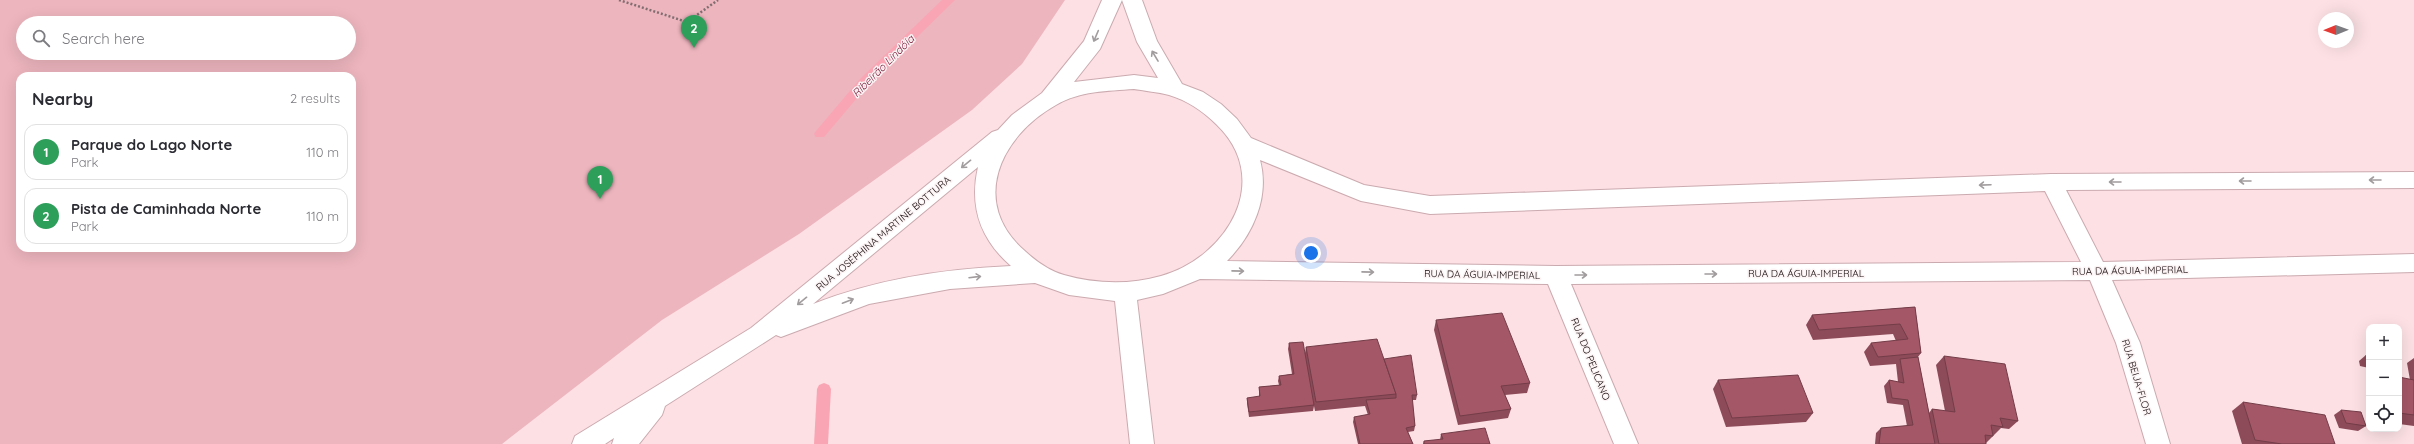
<!DOCTYPE html>
<meta charset="utf-8">
<style>
:root{--surface:#fff;--page:#f2f2f3;--text:#2b2b33;--muted:#7c7c81;--line:#e1e1e2;--accent:#111827}
body{margin:0;font-family:Quicksand,sans-serif;background:var(--page);color:var(--text)}
.controls{position:absolute;right:12px;bottom:12px;display:grid;overflow:hidden;border-radius:8px;box-shadow:0 4px 16px #0002}
.controls button{width:36px;height:36px;display:grid;place-items:center;padding:0;border:0;border-bottom:1px solid var(--line);background:var(--surface);color:var(--text);font:20px sans-serif}
.compass{position:absolute;left:2318px;top:12px;width:36px;height:36px;border-radius:50%;background:var(--surface);box-shadow:0 4px 16px #0002;rotate:269deg}
.you{position:absolute;left:1311px;top:253px;width:14px;height:14px;margin:-10px;border:3px solid #fff;border-radius:50%;background:#1a73e8;box-shadow:0 0 0 6px #1a73e833}
.badge{display:grid;place-items:center;width:26px;height:26px;border-radius:50%;background:var(--accent);color:#fff;font-size:13px;font-weight:700}
.pin{position:absolute;translate:-50% -33px;filter:drop-shadow(0 1px 2px #0008)}
.pin::after{content:'';position:absolute;top:21px;width:14px;height:12px;background:inherit;clip-path:polygon(0 0,100% 0,50% 100%)}
.list{margin:0;padding:0;list-style:none}
h2{display:flex;justify-content:space-between;align-items:center;height:52px;margin:0;padding:0 16px;font-size:17px}
h2 small{font-size:13px;font-weight:400;color:var(--muted)}
.list li{display:grid;grid-template-columns:26px 1fr auto;gap:12px;align-items:center;box-sizing:border-box;height:56px;margin:0 8px 8px;padding:0 8px;border:1px solid var(--line);border-radius:12px}
.list b{display:block;font-size:15px;white-space:nowrap}
.list p{margin:0;font-size:13px;white-space:nowrap;color:var(--muted)}
.list em{font-size:13px;font-style:normal;color:var(--muted)}
.icon{flex:none;width:22px;height:22px;fill:none;stroke:currentColor;stroke-width:2;stroke-linecap:round;stroke-linejoin:round}
.map{position:relative;flex:none;width:2414px;height:444px;overflow:hidden}
.search{position:absolute;background:var(--surface);box-shadow:0 4px 16px #0002;left:16px;top:16px;width:340px;height:44px;display:flex;align-items:center;gap:10px;box-sizing:border-box;padding:0 14px;border-radius:22px;color:var(--muted);font-size:15px}
.panel{position:absolute;background:var(--surface);box-shadow:0 4px 16px #0002;left:16px;top:72px;width:340px;height:180px;border-radius:12px}
.map>svg:first-child{display:block}
</style>
<div class="map">
<svg width="2414" height="444" viewBox="0 0 2414 444">
<rect width="100%" height="100%" fill="#fce0e4"/>
<path fill="#edb5be" fill-rule="evenodd" d="M0,0H1065L1022,64L972,110L799,234L662,320L502,444H0ZM23,23H349V53H23ZM20,76H352V248H20Z"/>
<g fill="none" stroke-linecap="round" stroke-linejoin="round">
<g fill="#faa5b4" fill-rule="evenodd">
<polygon points="942,0 955,0 868,85 824,137 816,137 814,134 816,131 860,79"/>
<polygon points="824,383 829,385 831,389 828,444 814,444 817,389 819,385"/>
</g>
<defs>
<path id="minor" d="M1102,0H1122L1100,49L1074,82L1134,75L1158,78L1137,42L1122,0H1142L1157,41L1182,84L1203,92L1221,104L1237,119L1251,138L1364,185L1430,196L2051,174L2414,172V188L2066,190L2103,262L2414,254V272L2112,280L2140,343L2170,444H2146L2116,343L2090,280L1571,284L1638,444H1614L1548,284L1200,279L1163,294L1137,300L1154,444H1130L1115,301L1069,295L1035,283L950,289L869,304L781,337L776,335L665,406L662,415L639,444H612L614,438L605,444H572L575,436L751,328L992,132L998,130L1012,115L1042,93L1084,41ZM1134,89C1145,91 1158,92 1169,95C1186,100 1203,111 1216,124C1274,179 1228,257 1161,276C1129,285 1096,284 1064,275C1050,271 1037,262 1026,252C969,204 999,137 1056,105C1079,91 1108,91 1134,89ZM1260,160L1361,201L1430,214L2045,191L2081,262L1556,266L1227,261C1253,235 1270,197 1260,160ZM978,167C969,207 980,239 1011,266C942,269 877,279 813,304Z"/>
</defs>
<use href="#minor" stroke="#cbaaaf" stroke-width="2"/>
<polyline stroke="#816e71" stroke-width="2.5" stroke-dasharray="2 2" stroke-linecap="butt" points="619,0 687,22 718,0"/>
<use href="#minor" fill="#fff" fill-rule="evenodd"/>
</g>
<g fill="#8d4b59">
<polygon points="1915,307 1921,353 1918,357 1929,413 1932,409 1945,411 1936,365 1944,356 2018,421 2009,429 2001,428 1986,443 1986,444 1875,444 1876,433 1881,428 1907,426 1903,405 1887,403 1884,386 1889,380 1898,382 1896,364 1870,366 1864,352 1871,343 1896,341 1893,334 1813,340 1806,325 1812,315"/>
<polygon points="1436,320 1530,383 1527,393 1505,395 1511,409 1508,418 1458,425 1434,330"/>
<polygon points="1289,343 1305,353 1306,347 1384,359 1417,395 1416,400 1412,400 1415,426 1414,431 1408,432 1413,444 1358,444 1353,422 1354,417 1368,415 1365,406 1315,411 1314,406 1313,411 1249,417 1247,403 1247,398 1259,397 1259,387 1279,385 1278,381 1279,376 1292,374 1288,349"/>
<polygon points="2366,355 2369,356 2369,368 2360,366 2359,361"/>
<polygon points="2414,358 2414,426 2399,424 2399,377 2410,380 2407,363"/>
<polygon points="1718,380 1813,413 1806,422 1726,427 1713,389"/>
<polygon points="2243,402 2335,444 2242,444 2232,411"/>
<polygon points="2341,410 2366,426 2358,431 2339,428 2334,415"/>
<polygon points="1441,434 1490,444 1423,444 1424,441 1440,440"/>
</g>
<g fill="#a45767" stroke="#733d48">
<polygon points="1915,307 1921,353 1878,357 1871,343 1908,339 1900,324 1819,330 1812,315"/>
<polygon points="1502,313 1530,383 1501,386 1511,409 1460,416 1436,320"/>
<polygon points="1377,339 1396,394 1316,402 1306,347"/>
<polygon points="1303,342 1314,405 1249,412 1247,398 1260,396 1259,387 1281,385 1279,376 1294,374 1289,343"/>
<polygon points="1411,355 1417,395 1412,395 1415,426 1406,428 1413,444 1360,444 1354,417 1370,414 1366,400 1396,398 1396,394 1384,359"/>
<polygon points="2366,355 2369,356 2369,361 2368,360"/>
<polygon points="1944,356 2005,364 2018,421 2000,418 2003,427 1991,425 1993,436 1985,435 1986,444 1939,444 1932,409 1955,412"/>
<polygon points="1918,357 1935,444 1879,444 1881,428 1913,425 1908,400 1892,398 1889,380 1904,383 1900,359"/>
<polygon points="1798,375 1813,413 1732,418 1718,380"/>
<polygon points="2399,377 2414,380 2414,415 2399,413"/>
<polygon points="2243,402 2325,415 2335,444 2282,444 2255,440"/>
<polygon points="2341,410 2361,412 2366,426 2346,423"/>
<polygon points="1485,428 1490,444 1424,444 1424,441 1443,439 1441,434"/>
</g>
<defs><path id="oneway-shaft" d="M-6 0H5M1.5-3L5.5 0L1.5 3" fill="none" stroke-width="1.6" stroke-linecap="round" stroke-linejoin="round"/></defs>
<g stroke="#a19c9d">
<use href="#oneway-shaft" transform="translate(1096 36) rotate(113)"/>
<use href="#oneway-shaft" transform="translate(1155 56) rotate(-121)"/>
<use href="#oneway-shaft" transform="translate(966 164) rotate(141)"/>
<use href="#oneway-shaft" transform="translate(2375 180) rotate(180)"/>
<use href="#oneway-shaft" transform="translate(2245 181) rotate(180)"/>
<use href="#oneway-shaft" transform="translate(2115 182) rotate(180)"/>
<use href="#oneway-shaft" transform="translate(1985 185) rotate(178)"/>
<use href="#oneway-shaft" transform="translate(1238 271) rotate(1)"/>
<use href="#oneway-shaft" transform="translate(1368 272) rotate(1)"/>
<use href="#oneway-shaft" transform="translate(1711 274)"/>
<use href="#oneway-shaft" transform="translate(1581 275)"/>
<use href="#oneway-shaft" transform="translate(975 277) rotate(-7)"/>
<use href="#oneway-shaft" transform="translate(802 301) rotate(141)"/>
<use href="#oneway-shaft" transform="translate(848 301) rotate(-21)"/>
</g>
<g text-anchor="middle" stroke-width="3" stroke-linejoin="round" paint-order="stroke">
<g font-size="10" fill="#13080a" stroke="#fbf3f4">
<text transform="translate(883 233) rotate(-40)" y="4">RUA JOSÉPHINA MARTINE BOTTURA</text>
<text transform="translate(2130 270) rotate(-1)" y="4">RUA DA ÁGUIA-IMPERIAL</text>
<text x="1806" y="277">RUA DA ÁGUIA-IMPERIAL</text>
<text transform="translate(1482 274) rotate(1)" y="4">RUA DA ÁGUIA-IMPERIAL</text>
<text transform="translate(1591 359) rotate(68)" y="4">RUA DO PELICANO</text>
<text transform="translate(2137 377) rotate(73)" y="4">RUA BEIJA-FLOR</text>
</g>
<g font-size="11" font-style="italic" fill="#791736" stroke="#fbf3f4">
<text transform="translate(883 66) rotate(-45)" y="4">Ribeirão Lindóia</text>
</g>
</g>
</svg>
<div class="controls">
<button>+</button>
<button>−</button>
<button><svg class="icon" aria-label="locate" viewBox="0 0 24 24"><circle cx="12" cy="12" r="6"/><path d="M12 2v4M12 18v4M2 12h4M18 12h4"/></svg></button>
</div>
<svg class="compass" viewBox="-18 -18 36 36"><path d="M0-13l5 13h-10z" fill="#e53935"/><path d="M0 13l5-13h-10z" fill="#7c7c81"/></svg>
<div class="you"></div>
<div class="pin badge" style="left:600px;top:199px;background:#2e9e5b">1</div>
<div class="pin badge" style="left:694px;top:48px;background:#2e9e5b">2</div>
<div class="search"><svg class="icon" aria-label="search" viewBox="0 0 24 24"><circle cx="10" cy="10" r="6"/><path d="M15 15l6 6"/></svg>Search here</div>
<section class="panel">
<h2>Nearby<small>2 results</small></h2>
<ul class="list">
<li><span class="badge" style="background:#2e9e5b">1</span><div><b>Parque do Lago Norte</b><p>Park</p></div><em>110 m</em></li>
<li><span class="badge" style="background:#2e9e5b">2</span><div><b>Pista de Caminhada Norte</b><p>Park</p></div><em>110 m</em></li>
</ul>
</section>
</div>
